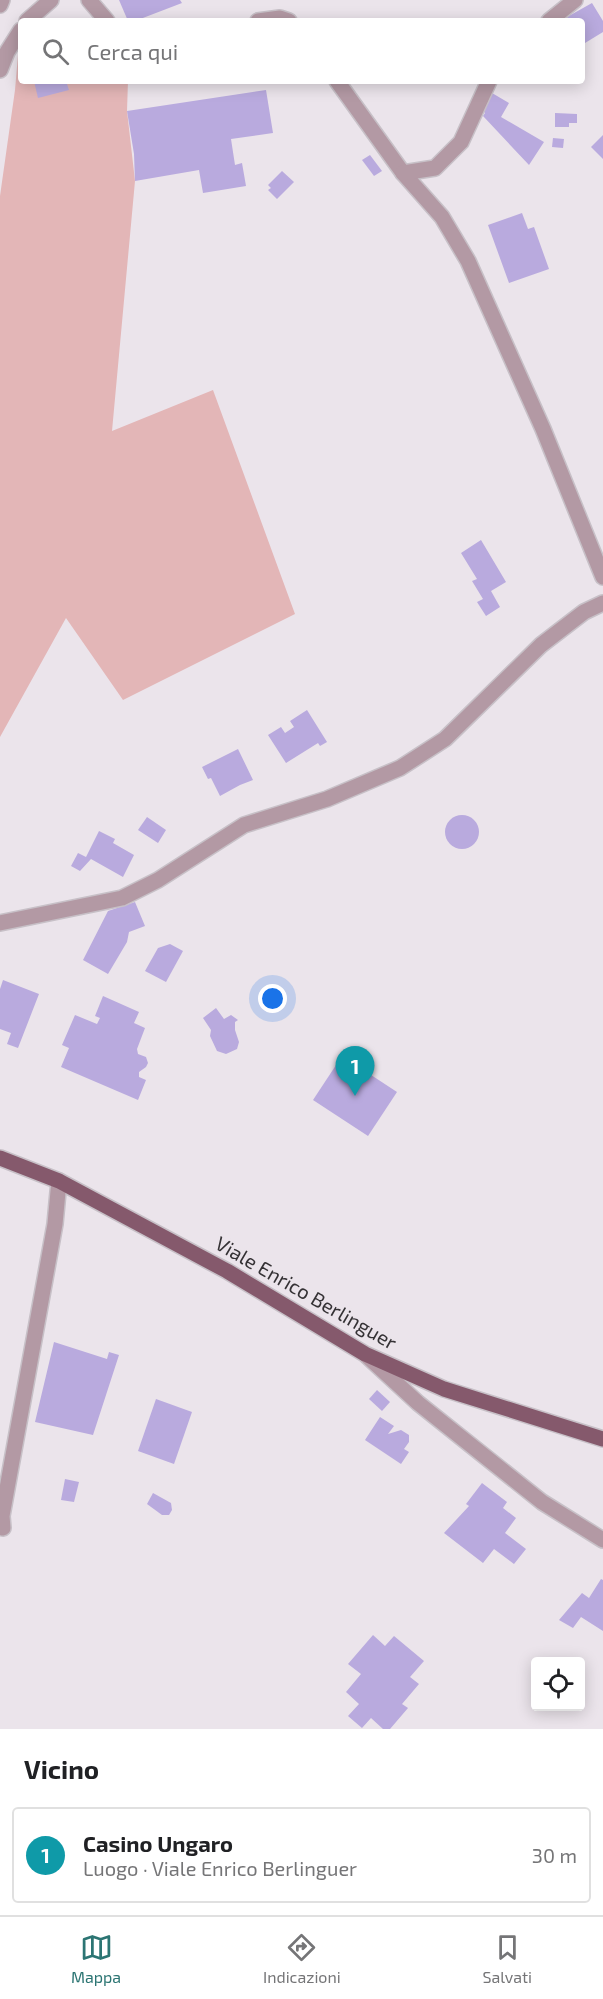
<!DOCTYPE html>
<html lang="it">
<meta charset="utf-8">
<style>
:root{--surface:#fff;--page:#f2f2f2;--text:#202124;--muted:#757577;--line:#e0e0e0;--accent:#2c7573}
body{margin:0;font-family:"Exo 2",sans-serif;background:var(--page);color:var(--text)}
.controls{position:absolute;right:18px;bottom:18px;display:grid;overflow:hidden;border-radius:6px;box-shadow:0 3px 15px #0003}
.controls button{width:54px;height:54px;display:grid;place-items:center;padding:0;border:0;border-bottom:2px solid var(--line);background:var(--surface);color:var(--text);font:30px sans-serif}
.you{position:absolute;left:273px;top:999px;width:21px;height:21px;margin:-15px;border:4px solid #fff;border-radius:50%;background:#1a73e8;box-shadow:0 0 0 9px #1a73e833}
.badge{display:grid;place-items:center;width:39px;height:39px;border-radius:50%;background:var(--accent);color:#fff;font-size:20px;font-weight:700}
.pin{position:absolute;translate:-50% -50px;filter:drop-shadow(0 2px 3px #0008)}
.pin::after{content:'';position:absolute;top:32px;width:21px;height:18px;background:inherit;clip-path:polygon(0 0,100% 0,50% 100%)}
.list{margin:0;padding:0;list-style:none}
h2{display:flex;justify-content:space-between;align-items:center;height:78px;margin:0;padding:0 24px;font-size:26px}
h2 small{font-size:20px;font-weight:400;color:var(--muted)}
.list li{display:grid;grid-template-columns:39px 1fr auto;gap:18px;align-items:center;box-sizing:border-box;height:96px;margin:0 12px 12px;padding:0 12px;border:2px solid var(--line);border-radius:6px}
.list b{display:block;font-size:22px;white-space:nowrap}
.list p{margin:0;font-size:20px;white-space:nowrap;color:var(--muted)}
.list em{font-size:20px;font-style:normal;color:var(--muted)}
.icon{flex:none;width:33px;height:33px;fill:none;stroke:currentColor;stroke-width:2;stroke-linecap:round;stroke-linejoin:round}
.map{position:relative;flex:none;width:603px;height:1729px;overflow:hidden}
.search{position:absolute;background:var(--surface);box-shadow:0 3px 15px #0003;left:18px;right:18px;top:18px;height:66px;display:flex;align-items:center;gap:15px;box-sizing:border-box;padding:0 21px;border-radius:6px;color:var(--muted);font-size:22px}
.sheet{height:186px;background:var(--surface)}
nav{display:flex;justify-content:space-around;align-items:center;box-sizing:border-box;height:84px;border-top:2px solid var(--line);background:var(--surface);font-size:16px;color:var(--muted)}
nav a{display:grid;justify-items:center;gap:3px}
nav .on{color:var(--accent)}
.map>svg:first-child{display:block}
</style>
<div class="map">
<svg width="603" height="1729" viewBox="0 0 603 1729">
<rect width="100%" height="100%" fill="#ebe4eb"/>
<polygon fill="#e3b6b7" points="21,51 21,81 128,81 127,111 135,181 112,431 213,390 295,614 123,700 66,618 0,737 0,196 15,90 18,55"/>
<g fill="#b9aade">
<polygon points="119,0 180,0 182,3 135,21 128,21"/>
<polygon points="592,3 603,21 603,32 585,43 582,38 582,21 569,21 567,17"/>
<polygon points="34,81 66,81 69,90 38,98"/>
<polygon points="266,90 273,133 231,139 235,165 242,163 246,186 203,193 199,170 135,181 134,154 127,111"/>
<polygon points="492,93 509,103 501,117 544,142 529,165 483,116 485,113 483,111"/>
<polygon points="555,113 577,114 577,123 569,123 569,127 555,127"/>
<polygon points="603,135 603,159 591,147"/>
<polygon points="553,138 564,139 563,148 552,147"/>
<polygon points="370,155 382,171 374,176 362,160"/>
<polygon points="282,171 294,182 277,199 268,190 271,188 268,185"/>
<polygon points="522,213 528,229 534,227 549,269 509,283 488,225"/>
<polygon points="481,540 506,582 491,591 500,607 486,616 477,602 483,599 472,581 477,579 461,553"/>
<polygon points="307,710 327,742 320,746 318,743 286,763 268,735 281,727 285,733 294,727 290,721"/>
<polygon points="238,749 253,780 240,785 220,796 211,778 208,779 202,767"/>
<circle cx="462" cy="832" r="17"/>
<polygon points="147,817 166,830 158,843 138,830"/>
<polygon points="99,831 115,839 113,843 134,855 123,877 91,859 80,871 71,866 78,853 86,857"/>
<polygon points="135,902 145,926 129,932 127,942 108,974 83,960 108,911"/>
<polygon points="170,944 183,951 166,982 145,971 158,948"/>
<polygon points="3,980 39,994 18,1048 7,1044 11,1033 0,1029 0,989"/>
<polygon points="103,996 139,1012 134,1023 145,1028 137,1049 138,1054 146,1057 148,1063 146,1067 139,1072 139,1077 146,1080 138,1100 61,1067 69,1048 62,1045 75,1015 97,1024 100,1018 95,1016"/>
<polygon points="216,1008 224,1019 231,1015 238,1020 235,1022 235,1030 239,1042 237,1049 226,1054 217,1051 210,1036 211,1030 203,1018"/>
<polygon points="342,1056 397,1092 368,1136 313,1100"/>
<polygon points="54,1342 107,1359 109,1352 119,1355 93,1435 35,1422"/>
<polygon points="377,1390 390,1402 382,1411 369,1399"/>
<polygon points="156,1399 192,1412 174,1464 138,1451"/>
<polygon points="380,1417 394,1426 388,1434 401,1430 409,1435 409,1442 404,1449 409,1452 401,1464 365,1440"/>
<polygon points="65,1479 79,1482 74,1502 61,1500"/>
<polygon points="482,1483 507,1502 503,1508 516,1518 505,1533 526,1549 514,1564 494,1549 483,1563 444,1533 469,1506 466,1504"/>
<polygon points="153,1493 171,1503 172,1510 169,1515 162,1515 147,1504"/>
<polygon points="601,1579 603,1580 603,1631 581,1617 573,1628 559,1620 582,1593 589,1598"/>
<polygon points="373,1635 385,1646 394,1636 424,1661 410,1677 419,1684 402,1704 408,1708 390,1729 383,1729 371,1718 362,1728 348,1716 359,1704 346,1692 361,1674 348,1664"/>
</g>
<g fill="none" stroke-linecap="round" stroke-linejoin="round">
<defs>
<g id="minor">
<polyline points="89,0 107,21"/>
<polyline points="0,5 2,0"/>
<polyline points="27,21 51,0"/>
<polyline points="258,21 280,18 289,21"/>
<polyline points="549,21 575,0"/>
<polyline points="0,70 7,52 21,30"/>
<polyline points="337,81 403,173 442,217 468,261 543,429 603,577"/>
<polyline points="403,173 435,168 461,142 489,81"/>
<polyline points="0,923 122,898 158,880 244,825 327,799 400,768 445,739 541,645 584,612 603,603"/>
<polyline points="367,1356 418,1403 542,1502 603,1540"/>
<polyline points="3,1528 2,1516 55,1224 59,1181"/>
</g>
<polyline id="major" points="0,1158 59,1181 227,1271 365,1354 444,1389 603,1439"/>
</defs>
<use href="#minor" stroke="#c7c0c7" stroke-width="18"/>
<use href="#major" stroke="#c7c0c7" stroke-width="18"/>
<use href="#minor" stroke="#b399a4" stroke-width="15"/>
<use href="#major" stroke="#85596c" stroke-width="15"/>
</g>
<g text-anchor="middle" stroke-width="4.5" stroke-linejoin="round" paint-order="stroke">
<g font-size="20" fill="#353235" stroke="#ebe4eb">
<text transform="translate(306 1293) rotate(30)" y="7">Viale Enrico Berlinguer</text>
</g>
</g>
</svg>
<div class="controls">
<button><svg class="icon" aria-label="locate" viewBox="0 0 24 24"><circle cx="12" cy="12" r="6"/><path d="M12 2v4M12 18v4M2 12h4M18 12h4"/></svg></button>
</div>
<div class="you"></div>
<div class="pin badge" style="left:355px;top:1096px;background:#0f9aa8">1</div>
<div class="search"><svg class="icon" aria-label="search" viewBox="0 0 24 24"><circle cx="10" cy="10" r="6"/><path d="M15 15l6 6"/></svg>Cerca qui</div>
</div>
<section class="sheet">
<h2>Vicino<small></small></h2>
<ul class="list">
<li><span class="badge" style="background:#0f9aa8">1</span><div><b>Casino Ungaro</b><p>Luogo · Viale Enrico Berlinguer</p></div><em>30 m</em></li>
</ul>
</section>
<nav>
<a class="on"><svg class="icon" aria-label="map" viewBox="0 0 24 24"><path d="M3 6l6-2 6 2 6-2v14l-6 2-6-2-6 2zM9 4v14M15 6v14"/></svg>Mappa</a>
<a><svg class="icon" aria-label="directions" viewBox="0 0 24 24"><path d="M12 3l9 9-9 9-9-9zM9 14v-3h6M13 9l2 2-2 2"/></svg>Indicazioni</a>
<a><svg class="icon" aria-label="saved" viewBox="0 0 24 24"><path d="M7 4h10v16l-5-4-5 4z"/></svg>Salvati</a>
</nav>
